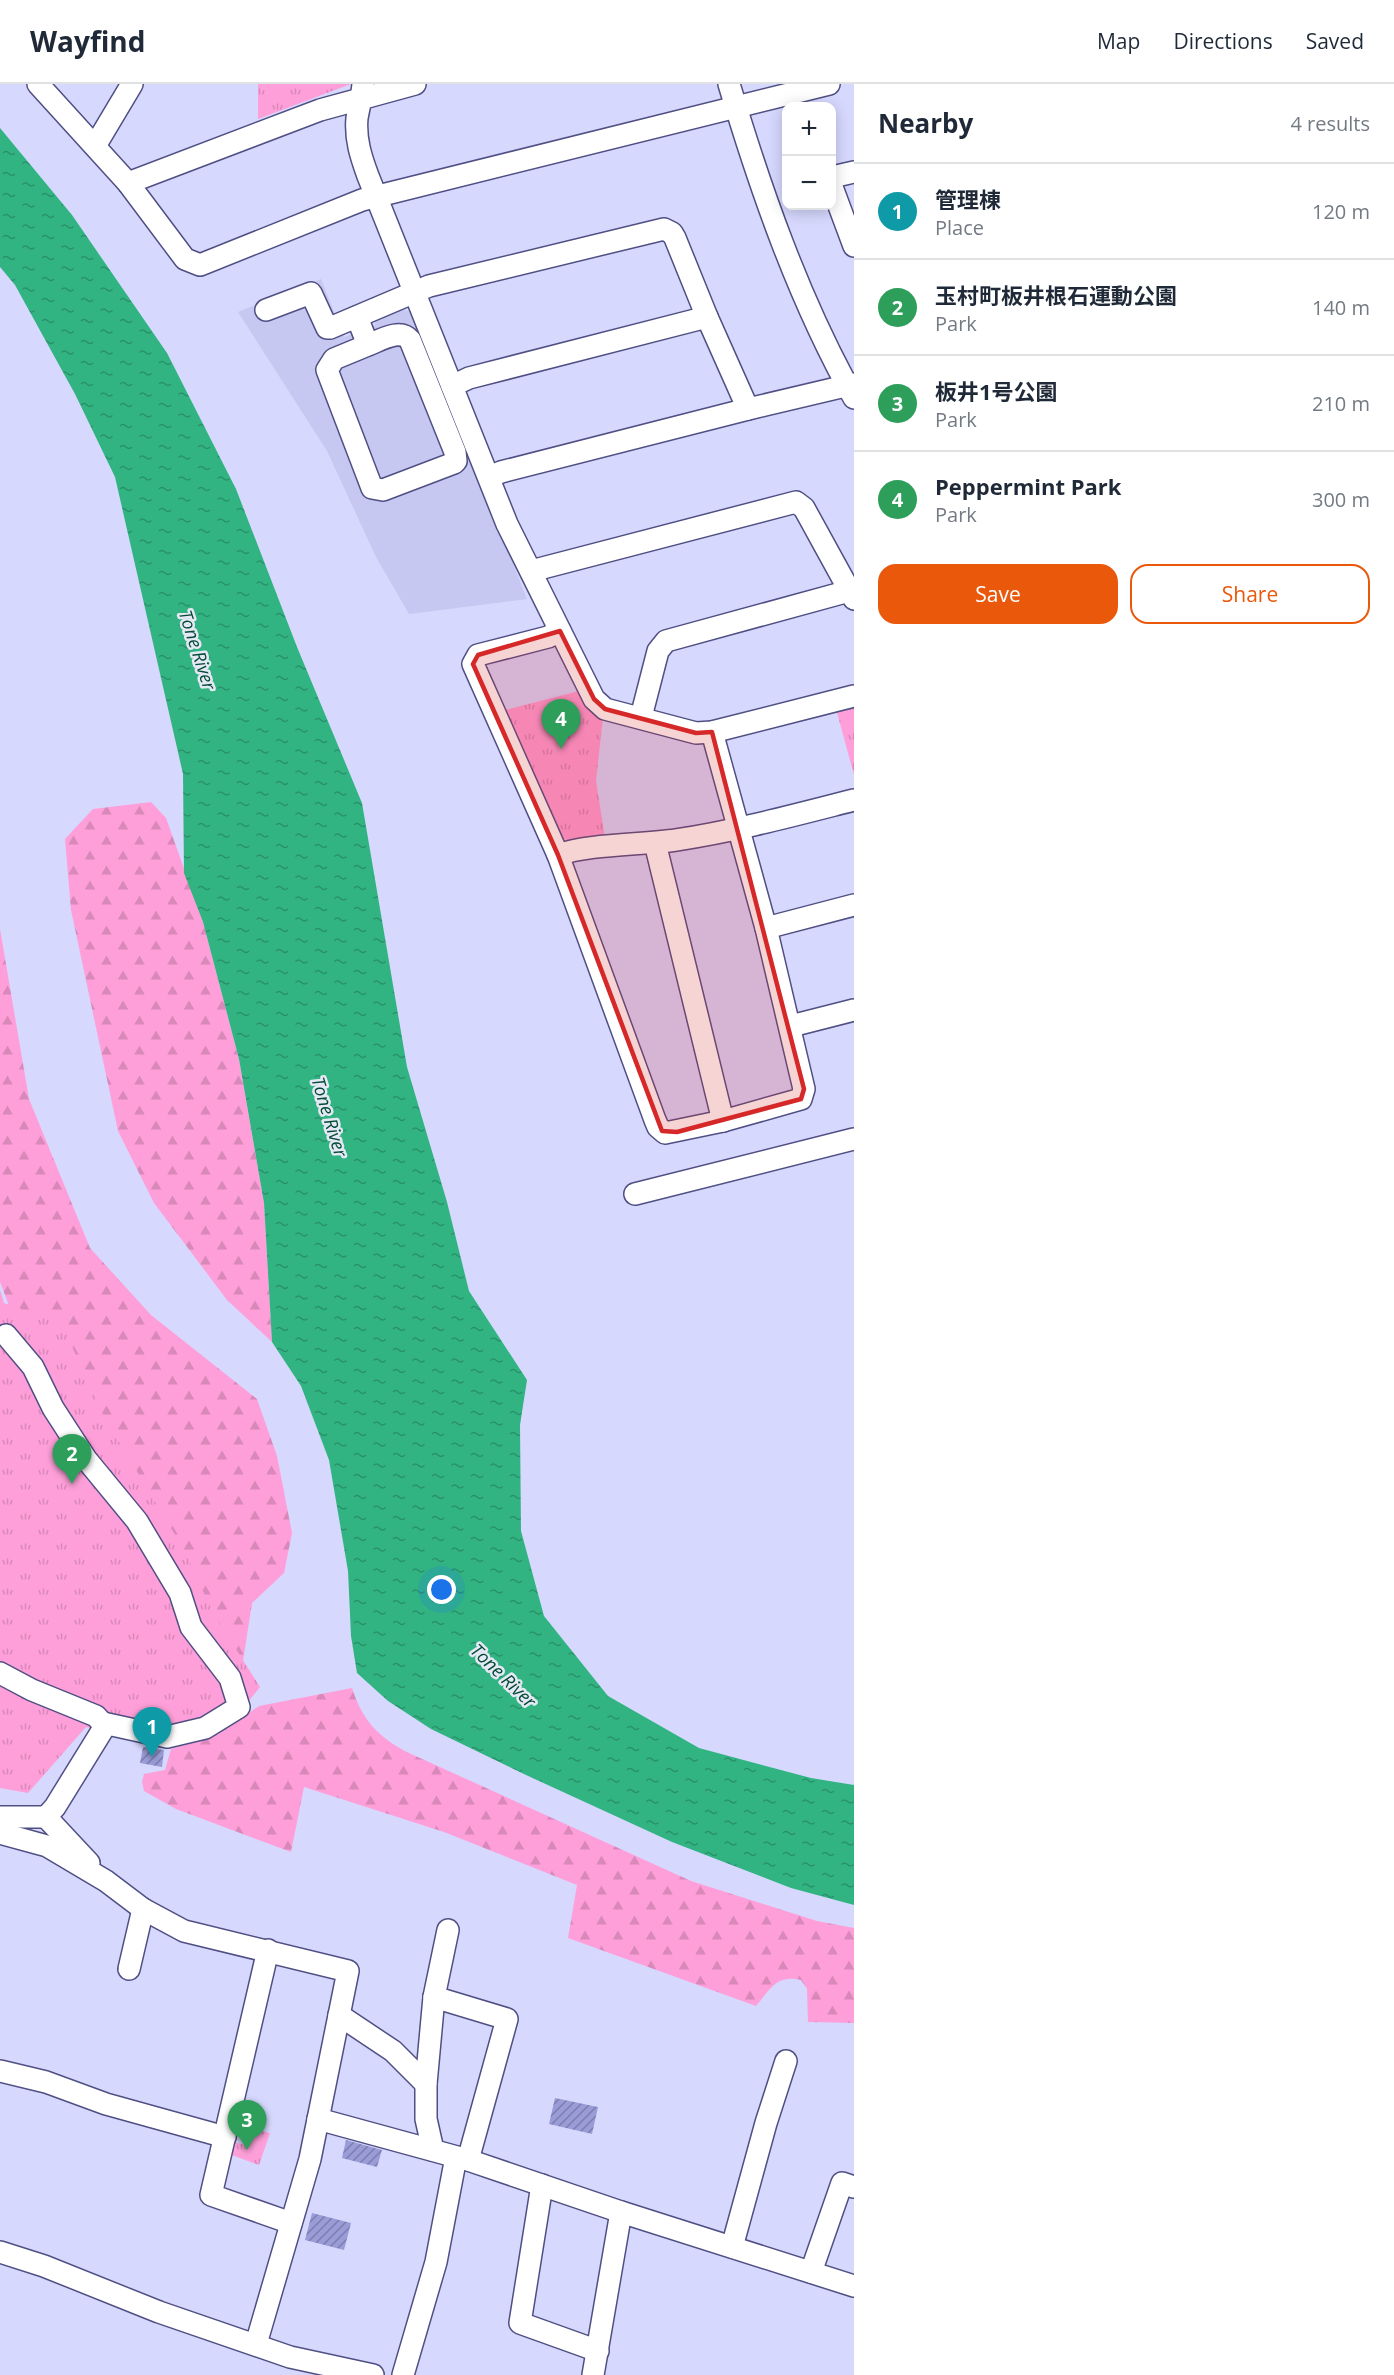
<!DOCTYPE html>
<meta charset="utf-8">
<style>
:root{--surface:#fff;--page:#f6f6f7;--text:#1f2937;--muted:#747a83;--line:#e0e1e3;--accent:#ea580c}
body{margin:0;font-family:"Open Sans","Noto Sans JP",sans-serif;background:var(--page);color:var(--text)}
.controls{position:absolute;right:18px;top:18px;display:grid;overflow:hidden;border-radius:12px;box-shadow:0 3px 15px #0003}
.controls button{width:54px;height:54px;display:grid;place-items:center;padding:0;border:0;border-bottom:2px solid var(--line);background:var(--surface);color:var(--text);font:30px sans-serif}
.you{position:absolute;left:442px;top:1506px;width:21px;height:21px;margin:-15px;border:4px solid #fff;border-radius:50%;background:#1a73e8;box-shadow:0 0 0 9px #1a73e833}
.badge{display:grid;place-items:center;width:39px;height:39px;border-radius:50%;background:var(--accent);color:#fff;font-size:20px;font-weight:700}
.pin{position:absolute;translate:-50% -50px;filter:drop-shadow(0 2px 3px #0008)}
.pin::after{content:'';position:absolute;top:32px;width:21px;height:18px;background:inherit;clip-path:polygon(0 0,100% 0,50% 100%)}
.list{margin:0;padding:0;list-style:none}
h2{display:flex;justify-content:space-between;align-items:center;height:78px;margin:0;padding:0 24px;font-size:26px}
h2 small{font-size:20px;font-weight:400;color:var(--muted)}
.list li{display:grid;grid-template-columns:39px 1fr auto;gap:18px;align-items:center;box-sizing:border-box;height:96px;padding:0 24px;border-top:2px solid var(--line)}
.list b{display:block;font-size:22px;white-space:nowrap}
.list p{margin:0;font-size:20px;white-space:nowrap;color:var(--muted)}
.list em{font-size:20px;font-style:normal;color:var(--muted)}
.actions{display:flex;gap:12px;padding:18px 24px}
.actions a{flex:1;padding:14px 0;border:2px solid var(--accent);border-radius:18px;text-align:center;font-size:21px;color:var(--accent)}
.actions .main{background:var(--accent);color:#fff}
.map{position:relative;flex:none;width:854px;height:2291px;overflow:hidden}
header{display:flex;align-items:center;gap:36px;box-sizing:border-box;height:84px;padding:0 30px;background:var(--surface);border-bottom:2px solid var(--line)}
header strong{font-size:28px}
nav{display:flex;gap:33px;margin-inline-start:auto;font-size:21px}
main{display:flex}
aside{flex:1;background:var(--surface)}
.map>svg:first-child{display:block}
</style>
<header>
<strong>Wayfind</strong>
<nav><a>Map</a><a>Directions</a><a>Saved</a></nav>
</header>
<main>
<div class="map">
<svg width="854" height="2291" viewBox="0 0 854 2291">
<defs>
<pattern id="forest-firs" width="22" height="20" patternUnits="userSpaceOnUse" patternTransform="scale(1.5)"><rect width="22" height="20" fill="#fe9fd9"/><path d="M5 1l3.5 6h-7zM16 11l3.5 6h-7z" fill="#d988ba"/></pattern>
<pattern id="park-tufts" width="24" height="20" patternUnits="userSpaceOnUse" patternTransform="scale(1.5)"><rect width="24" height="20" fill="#fe9fd9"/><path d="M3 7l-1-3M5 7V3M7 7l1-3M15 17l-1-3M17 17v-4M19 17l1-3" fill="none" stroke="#d988ba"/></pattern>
<pattern id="water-ripples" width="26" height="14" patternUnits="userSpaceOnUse" patternTransform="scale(1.5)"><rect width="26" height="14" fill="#32b482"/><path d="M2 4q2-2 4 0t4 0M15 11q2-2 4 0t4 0" fill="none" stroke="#29916a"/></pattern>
<pattern id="building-hatch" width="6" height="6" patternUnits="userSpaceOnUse" patternTransform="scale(1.5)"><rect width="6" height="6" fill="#9a9cd7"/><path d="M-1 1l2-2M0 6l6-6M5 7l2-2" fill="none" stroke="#7c7eae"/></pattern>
</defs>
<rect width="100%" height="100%" fill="#d6d8fe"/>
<polygon fill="#c6c8f2" points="321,195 344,253 374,242 377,234 402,225 414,229 527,515 409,530 376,473 327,367 238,228"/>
<g fill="url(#forest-firs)">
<polygon points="151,718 166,734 203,838 239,975 264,1119 272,1258 227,1216 154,1119 118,1047 71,826 65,755 93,725"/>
<polygon points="0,845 29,1015 90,1164 151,1231 257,1315 277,1372 292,1449 284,1489 252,1519 243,1577 15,1237 0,1198"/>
<path d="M352,1604C362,1636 379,1654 409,1669L691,1797L817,1837L854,1844V1939L808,1938L807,1905L801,1896C777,1890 770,1905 756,1922L568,1854L577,1801L444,1748L304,1703L291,1768L176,1725L144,1707L142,1698L144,1690L165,1686L171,1665L218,1650L259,1622Z"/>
</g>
<g fill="url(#park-tufts)">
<polygon points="258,0 351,0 258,35"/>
<path d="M579,607C585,620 589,628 603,633L596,697L605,754L572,758L562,754L505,626Z"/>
<polygon points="854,620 854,691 836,625"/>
<polygon points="0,1206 4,1219 61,1238 103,1331 186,1469 212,1527 260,1603 244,1623 208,1647 115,1652 86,1643 28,1709 0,1704"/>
<polygon points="250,2044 270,2049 259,2081 229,2070 234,2058 245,2061"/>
</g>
<polygon fill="url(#water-ripples)" points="0,44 72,131 167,269 236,405 297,563 362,719 407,983 447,1118 469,1207 527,1296 520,1341 521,1447 544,1532 608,1612 699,1664 811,1694 854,1701 854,1821 791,1804 672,1758 526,1691 431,1645 388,1617 357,1589 351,1552 348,1487 329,1376 301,1302 272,1258 264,1119 239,975 203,838 184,789 183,690 115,393 75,310 15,201 0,183"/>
<g fill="url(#building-hatch)">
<polygon points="143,1663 164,1666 162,1683 140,1679"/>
<polygon points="555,2014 598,2023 592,2050 549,2040"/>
<polygon points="346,2056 382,2066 377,2083 342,2074"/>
<polygon points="312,2129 351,2139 344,2166 305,2156"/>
</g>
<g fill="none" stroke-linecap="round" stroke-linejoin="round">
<defs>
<g id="minor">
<polyline points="38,0 128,99 185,175 200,181 362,116 829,0"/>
<path d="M363,0C362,12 359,23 357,34C355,55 361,73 368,92L507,440L594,615L605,625L696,649L712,648L854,612"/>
<path d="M729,0C761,107 799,216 854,314"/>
<polyline points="95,62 132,0"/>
<polyline points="832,93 854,88"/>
<polyline points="128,99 320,26 415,0"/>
<polyline points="832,103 854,162"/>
<polyline points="266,226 311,209 327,244 330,244 429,202 664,145 672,149 675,154 707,233 748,325"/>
<path d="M357,233L368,261L334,275L327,286L372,404L383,406L454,379L456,377L455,368L410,256C400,244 381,256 368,261"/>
<polyline points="452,302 469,294 707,233"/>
<polyline points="489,393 501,388 748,325 854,300"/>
<polyline points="531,487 796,418 804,424 854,515"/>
<polyline points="560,547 548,553 478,571 473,580 558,771 655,1036 658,1043 665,1049 723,1037 801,1015 804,1005 766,844 712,648"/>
<polyline points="641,633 658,567 666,557 849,507"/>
<polyline points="655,759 723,1037"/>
<path d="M558,771C588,760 641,761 676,756C736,747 795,731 854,716"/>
<polyline points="766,844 854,821"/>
<polyline points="791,942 854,926"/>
<polyline points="635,1110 854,1055"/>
<polyline points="6,1251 33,1283 53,1324 86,1375 137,1437 180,1509 191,1543 230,1594 239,1623 205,1644 167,1653 103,1639"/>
<polyline points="0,1589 32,1606 96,1632 105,1642 55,1723 46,1733 89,1779"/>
<polyline points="0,1733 46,1733"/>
<polyline points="0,1749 47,1762 106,1797 143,1825 184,1847 348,1887 310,2075 256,2260"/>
<polyline points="268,1866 211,2111 291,2139"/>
<polyline points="129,1885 143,1825"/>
<polyline points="434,1913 507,1935 468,2076"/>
<polyline points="339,1931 393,1967 426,2000"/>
<polyline points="0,1987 46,1998 106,2020 225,2053"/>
<polyline points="318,2035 468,2076 621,2128"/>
<polyline points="433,2066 426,2035 426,2000 434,1913 448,1846"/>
<polyline points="542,2101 520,2239 598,2267"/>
<polyline points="732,2163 766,2039 786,1977"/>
<polyline points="0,2168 44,2182 159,2228 290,2273 373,2291"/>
<polyline points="811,2188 842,2099 854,2103"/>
<polyline points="403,2291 436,2178 456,2073"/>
<polyline points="593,2291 621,2128 854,2202"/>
</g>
</defs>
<use href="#minor" stroke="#504f84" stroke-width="24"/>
<use href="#minor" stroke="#fff" stroke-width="21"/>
</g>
<path fill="#d62828" fill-opacity="0.2" stroke="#d62828" stroke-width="4.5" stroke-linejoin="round" d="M560,547L594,615L605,625L696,649L712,648L804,1005L801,1015L677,1048L662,1047L558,771L473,580L478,571Z"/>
<g text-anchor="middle" stroke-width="5" stroke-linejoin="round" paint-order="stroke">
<g font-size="18" font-style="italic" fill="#024c33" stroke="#e7e8f5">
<text transform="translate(197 566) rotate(72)" y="6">Tone River</text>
<text transform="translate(329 1033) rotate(73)" y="6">Tone River</text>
<text transform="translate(503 1592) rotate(44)" y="6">Tone River</text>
</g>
</g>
</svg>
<div class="controls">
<button>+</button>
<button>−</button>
</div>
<div class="you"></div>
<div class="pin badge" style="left:152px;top:1673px;background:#0f9aa8">1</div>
<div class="pin badge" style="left:72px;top:1400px;background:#2e9e5b">2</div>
<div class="pin badge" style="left:247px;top:2066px;background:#2e9e5b">3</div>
<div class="pin badge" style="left:561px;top:665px;background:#2e9e5b">4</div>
</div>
<aside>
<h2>Nearby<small>4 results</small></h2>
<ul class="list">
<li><span class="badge" style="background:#0f9aa8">1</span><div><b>管理棟</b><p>Place</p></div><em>120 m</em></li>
<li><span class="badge" style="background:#2e9e5b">2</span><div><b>玉村町板井根石運動公園</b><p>Park</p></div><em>140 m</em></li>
<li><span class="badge" style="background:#2e9e5b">3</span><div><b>板井1号公園</b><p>Park</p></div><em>210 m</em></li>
<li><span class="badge" style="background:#2e9e5b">4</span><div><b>Peppermint Park</b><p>Park</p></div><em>300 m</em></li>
</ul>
<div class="actions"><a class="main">Save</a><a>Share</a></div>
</aside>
</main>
